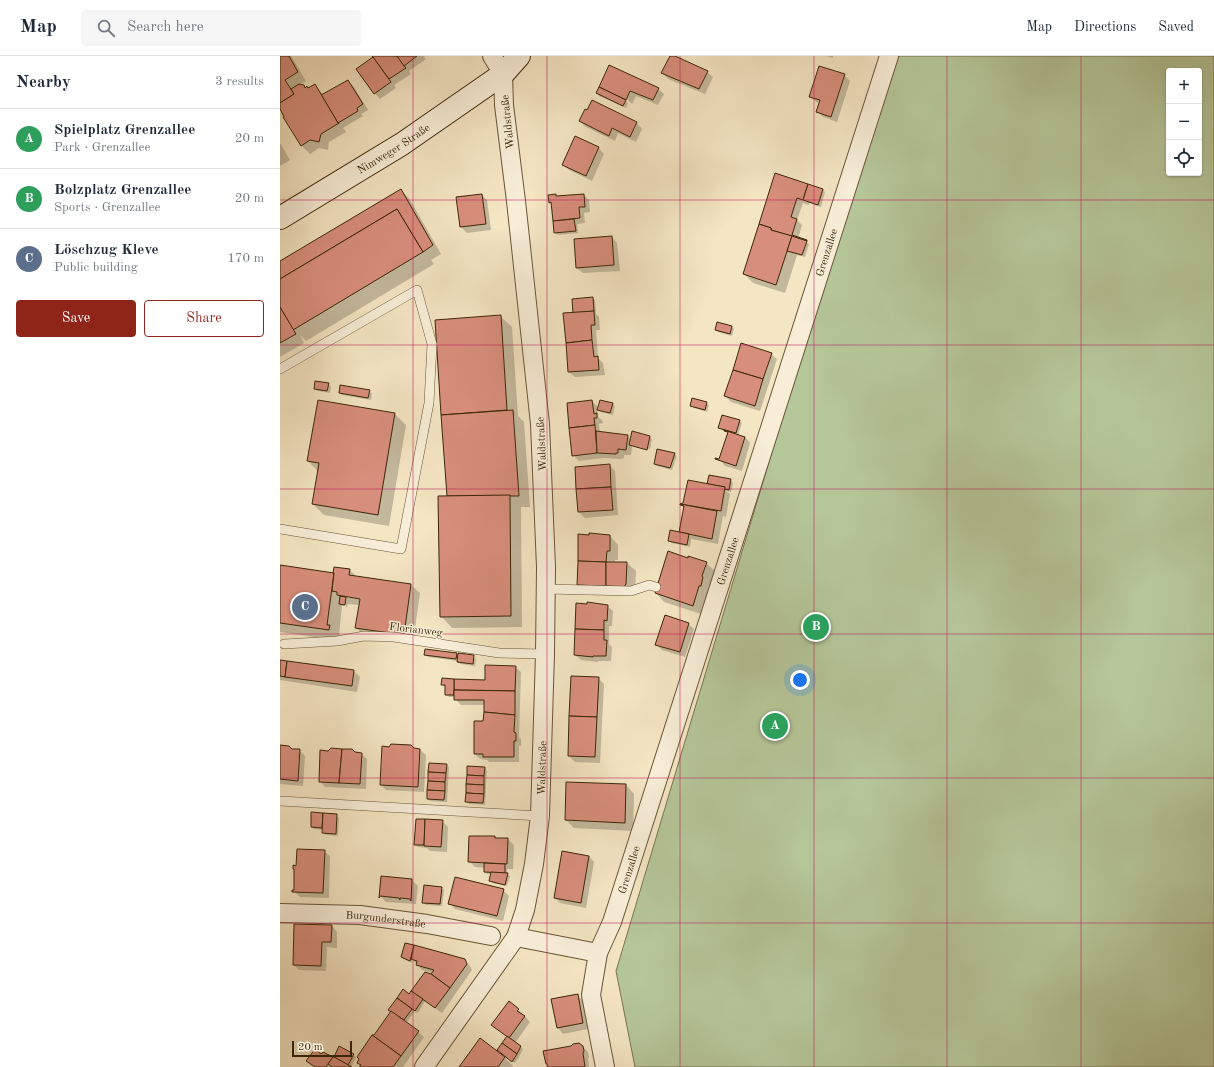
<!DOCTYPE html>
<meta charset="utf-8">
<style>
:root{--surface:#fff;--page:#f6f6f7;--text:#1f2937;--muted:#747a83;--line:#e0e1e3;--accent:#8f2418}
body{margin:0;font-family:"Old Standard TT",serif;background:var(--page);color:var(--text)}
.controls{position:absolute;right:12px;top:12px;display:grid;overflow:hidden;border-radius:4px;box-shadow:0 1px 3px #0004}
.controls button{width:36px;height:36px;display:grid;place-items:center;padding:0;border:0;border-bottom:1px solid var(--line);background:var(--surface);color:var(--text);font:20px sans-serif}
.scale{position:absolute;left:12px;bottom:10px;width:60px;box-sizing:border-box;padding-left:4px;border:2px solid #3b2707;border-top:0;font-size:11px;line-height:14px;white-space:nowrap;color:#3b2707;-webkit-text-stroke:3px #f8eed8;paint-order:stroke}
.you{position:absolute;left:520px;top:624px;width:14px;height:14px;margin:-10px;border:3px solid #fff;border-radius:50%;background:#1a73e8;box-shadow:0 0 0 6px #1a73e833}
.badge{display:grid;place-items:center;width:26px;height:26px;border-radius:50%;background:var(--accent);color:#fff;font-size:13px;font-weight:700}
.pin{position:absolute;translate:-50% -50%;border:2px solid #fff;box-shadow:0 1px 4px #0006}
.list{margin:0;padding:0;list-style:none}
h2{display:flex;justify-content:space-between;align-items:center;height:52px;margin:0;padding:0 16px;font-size:17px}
h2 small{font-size:13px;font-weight:400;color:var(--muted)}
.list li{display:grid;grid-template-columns:26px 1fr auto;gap:12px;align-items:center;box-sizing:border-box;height:60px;padding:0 16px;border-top:1px solid var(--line)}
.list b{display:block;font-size:15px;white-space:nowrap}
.list p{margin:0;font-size:13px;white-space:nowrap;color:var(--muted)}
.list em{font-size:13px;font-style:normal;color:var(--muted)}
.actions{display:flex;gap:8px;padding:12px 16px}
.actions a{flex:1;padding:9px 0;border:1px solid var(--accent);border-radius:4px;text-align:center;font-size:14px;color:var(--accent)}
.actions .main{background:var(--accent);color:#fff}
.icon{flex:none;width:22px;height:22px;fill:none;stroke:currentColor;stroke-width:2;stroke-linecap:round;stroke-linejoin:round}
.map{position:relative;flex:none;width:934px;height:1011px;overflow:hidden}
header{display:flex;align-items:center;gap:24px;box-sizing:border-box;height:56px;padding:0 20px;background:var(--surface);border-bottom:1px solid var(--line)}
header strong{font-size:19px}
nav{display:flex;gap:22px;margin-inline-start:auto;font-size:14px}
.search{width:280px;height:36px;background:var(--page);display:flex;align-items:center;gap:10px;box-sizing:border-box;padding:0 14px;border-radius:4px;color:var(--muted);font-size:15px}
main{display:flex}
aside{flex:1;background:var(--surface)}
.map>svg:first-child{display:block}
</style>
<header>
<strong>Map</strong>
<div class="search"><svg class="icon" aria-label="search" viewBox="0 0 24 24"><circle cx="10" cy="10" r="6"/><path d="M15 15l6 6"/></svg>Search here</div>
<nav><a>Map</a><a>Directions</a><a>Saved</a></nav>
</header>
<main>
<aside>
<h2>Nearby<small>3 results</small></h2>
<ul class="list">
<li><span class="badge" style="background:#2e9e5b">A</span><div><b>Spielplatz Grenzallee</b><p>Park · Grenzallee</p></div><em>20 m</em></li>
<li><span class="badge" style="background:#2e9e5b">B</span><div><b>Bolzplatz Grenzallee</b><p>Sports · Grenzallee</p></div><em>20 m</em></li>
<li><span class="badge" style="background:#5c6f8a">C</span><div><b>Löschzug Kleve</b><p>Public building</p></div><em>170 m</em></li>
</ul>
<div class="actions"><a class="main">Save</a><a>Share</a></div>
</aside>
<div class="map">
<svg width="934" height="1011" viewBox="0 0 934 1011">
<rect width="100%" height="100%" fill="#f4e5c3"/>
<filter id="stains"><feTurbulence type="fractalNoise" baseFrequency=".005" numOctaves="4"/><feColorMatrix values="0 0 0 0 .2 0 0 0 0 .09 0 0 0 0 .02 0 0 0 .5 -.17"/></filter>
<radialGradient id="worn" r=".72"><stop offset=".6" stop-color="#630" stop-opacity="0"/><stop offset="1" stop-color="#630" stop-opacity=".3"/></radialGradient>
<path fill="#b5c699" stroke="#787650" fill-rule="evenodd" d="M611,0H934V1011H355L336,915ZM889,15H919V117H889Z"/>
<g fill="#0003">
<polygon points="0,0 11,0 26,25 19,29 28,33 35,29 44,40 68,25 74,31 88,54 81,58 83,60 63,72 66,76 49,86 48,94 39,92 30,98 21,89 0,52"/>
<polygon points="93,0 145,0 144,1 146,3 129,15 131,18 114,29 116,32 100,43 95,37"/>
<polygon points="391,0 393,0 427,16 433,21 425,38 388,23 383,17"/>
<polygon points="546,0 553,0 553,2"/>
<polygon points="564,19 570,25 557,66 543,61 538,56 540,47 536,46 530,40"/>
<polygon points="378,33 384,38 378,49 356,40 352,48 343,39 342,41 348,47 346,52 319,40 317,37"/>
<polygon points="312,45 357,67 362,73 356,86 338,77 335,85 306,71 300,65 308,55"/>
<polygon points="296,81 319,92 324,98 312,125 289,114 283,108"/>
<polygon points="0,87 10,104 0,110"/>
<polygon points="496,119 543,134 545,136 541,151 529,147 529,149 523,147 517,164 522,169 518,183 526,186 529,188 525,201 517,199 505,237 473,227 464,218"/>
<polygon points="120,134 129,142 161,198 151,204 154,208 26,285 20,279 24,287 0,301 0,206"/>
<polygon points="202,139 207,144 211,174 187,177 181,171 177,142"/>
<polygon points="275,139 278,141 304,139 309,144 310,156 304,157 305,167 297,168 298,177 278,179 275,176 272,149 269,146"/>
<polygon points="332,181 337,187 340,215 303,217 297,212"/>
<polygon points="312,242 315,244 316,258 319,261 320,274 316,274 318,302 323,307 325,319 295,321 289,316 295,257"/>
<polygon points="220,260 232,271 238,360 244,366 250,451 241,451 242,571 172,572 161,560 168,441 156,265"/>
<polygon points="452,271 454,273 452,280 438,276 436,273"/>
<polygon points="491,298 497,303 480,355 451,346 445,340"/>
<polygon points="48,328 51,331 50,337 38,335 35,333"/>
<polygon points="89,335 92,338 91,344 62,339 60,337"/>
<polygon points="39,345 115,358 126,369 109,470 44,459 33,448 38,415 28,405"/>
<polygon points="312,345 317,350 318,361 322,364 323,367 319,368 320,377 347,379 351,384 370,381 372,383 370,393 352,389 352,391 369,396 352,391 351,399 344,399 344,402 341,403 323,402 299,405 293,399"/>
<polygon points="426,347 429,349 427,356 414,352 411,349"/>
<polygon points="333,348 335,350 333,359 321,356 318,354"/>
<polygon points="443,360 460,365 462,367 458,379 465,381 470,387 462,415 445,410 440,404 448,376 442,374 440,372"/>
<polygon points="394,398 397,400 392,414 377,410 375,408"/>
<polygon points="329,409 335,415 338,459 305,462 299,456"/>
<polygon points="450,424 453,427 451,436 446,435 450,438 446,461 443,460 438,488 411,483 410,491 392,487 389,484 400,478 404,452 401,448 404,449 430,430"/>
<polygon points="330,480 338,489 338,504 335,504 335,507 347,507 356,515 355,537 306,537 298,529"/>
<polygon points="408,503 426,507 435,515 421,558 384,546 376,537"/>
<polygon points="0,510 54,518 70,514 77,521 131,529 140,537 133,587 85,580 76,572 80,549 68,548 67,551 66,551 66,547 65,546 64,550 62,550 59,579 61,581 61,585 0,576"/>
<polygon points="327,550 333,555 332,570 329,570 329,588 332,591 331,605 318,605 318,606 301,604 295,599"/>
<polygon points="408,568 414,573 405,601 382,594 376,588"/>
<polygon points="146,598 176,598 178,600 193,600 196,603 195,610 180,608 178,605 148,601"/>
<polygon points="0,605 74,615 80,621 77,636 0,624"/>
<polygon points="235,611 241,616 239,681 241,683 241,690 239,690 239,706 209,706 207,704 200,703 195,698 204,666 205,649 181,649 175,643 175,641 169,641 166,638 165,631 162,628 206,625"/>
<polygon points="318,622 324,628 320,707 295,706 289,700"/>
<polygon points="0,690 12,694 19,694 25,700 23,730 0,728"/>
<polygon points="134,693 140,694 146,699 144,736 106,734 101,729"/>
<polygon points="75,697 82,698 87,703 86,733 45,731 40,725"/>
<polygon points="166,709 169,711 167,746 150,745 148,742"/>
<polygon points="205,712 207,715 205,749 189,748 186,745"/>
<polygon points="346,729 354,738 353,775 294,772 286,764"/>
<polygon points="32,757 56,759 59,762 58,780 46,779 43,777 43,774 34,773 32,771"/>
<polygon points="137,764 162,765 168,771 167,796 150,795 147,792 138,791 135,789"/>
<polygon points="215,781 216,783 228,783 234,789 233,813 227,813 227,818 230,820 227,830 213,827 210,824 212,818 207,818 205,816 205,812 195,811 189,805"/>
<polygon points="44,795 50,800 49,842 20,841 14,835 17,811"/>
<polygon points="309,800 314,806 306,852 280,847 275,842"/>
<polygon points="102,821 132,824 138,830 136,848 106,846 100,840"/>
<polygon points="161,832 164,834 162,850 146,849 143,846"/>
<polygon points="223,834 229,840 223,865 175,853 169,847"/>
<polygon points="52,870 57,876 57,892 47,891 46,915 19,914 14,909"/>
<polygon points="126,888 184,904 190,910 192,914 162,957 145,945 138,957 135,955 126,967 138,976 144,981 123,1011 81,1011 81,1010 78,1006 112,956 109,954 123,934 130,939 153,917 142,914 133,904 132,907 125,904 122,901"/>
<polygon points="297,939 303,945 308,973 283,978 278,972 272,944"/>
<polygon points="238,953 250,966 235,987 243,993 239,1001 235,1007 226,1001 225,1002 233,1010 233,1011 180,1011 221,999 228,981 218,974"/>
<polygon points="302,990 308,996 309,1001 308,1003 309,1011 269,1011"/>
<polygon points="73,999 76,1001 71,1011 53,1011 51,1009 50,1011 35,1011 30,1008 42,1000 58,1005"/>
</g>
<g fill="#d88e7c" stroke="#3b2707">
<polygon points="0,0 9,0 18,16 5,24 14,38 0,47"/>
<polygon points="92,0 117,0 126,12 109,23"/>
<polygon points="117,0 137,0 124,10"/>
<polygon points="390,0 395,0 428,15 419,33 381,17"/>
<polygon points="93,1 111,26 94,38 76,13"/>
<polygon points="329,9 379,32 373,44 350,35 346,44 319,31"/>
<polygon points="539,10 565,18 551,61 536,56 540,44 529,41"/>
<polygon points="68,24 83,48 77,52 78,55 58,67 41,39"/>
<polygon points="19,28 24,29 25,32 27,30 28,32 35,28 58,67 59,67 41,78 39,86 30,84 21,90 3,61 4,61 0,53 0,47 14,38 11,33"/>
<polygon points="319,31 346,44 343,50 316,37"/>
<polygon points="312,44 357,66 350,81 332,72 329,80 299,65 305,53 307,54"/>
<polygon points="295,80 319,91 306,120 282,109"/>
<polygon points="495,117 528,128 523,144 517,142 511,161 517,163 512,179 527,184 527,185 491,174 491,172 479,168"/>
<polygon points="528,128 543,133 538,149 523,144"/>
<polygon points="121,133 153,189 143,196 117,153 0,223 0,205"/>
<polygon points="202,138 206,168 180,171 176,141"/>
<polygon points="276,138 276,140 304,138 305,151 299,151 300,162 273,165 271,146 269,147 268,139"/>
<polygon points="117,153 143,196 13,274 0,251 0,223"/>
<polygon points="294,163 296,175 274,177 273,165"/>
<polygon points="479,168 491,172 491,174 512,180 496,229 463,218"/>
<polygon points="332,180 334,209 296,212 294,183"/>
<polygon points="512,180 527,185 522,199 507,195"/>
<polygon points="313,241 314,255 293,257 292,243"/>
<polygon points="0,251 16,278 0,287"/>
<polygon points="314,255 315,269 311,269 312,284 286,287 283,257"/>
<polygon points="221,259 227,354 161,359 155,264"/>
<polygon points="437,266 452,270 450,278 435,274"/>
<polygon points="312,284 314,301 318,300 319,314 288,316 286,287"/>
<polygon points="461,287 492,297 483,323 453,314"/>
<polygon points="453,314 483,323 475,350 444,340"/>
<polygon points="35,325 49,327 47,335 34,333"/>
<polygon points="60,329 90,334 88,342 59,337"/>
<polygon points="412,342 427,346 425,354 410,350"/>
<polygon points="38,344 115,357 98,459 32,448 39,407 27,405"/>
<polygon points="312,344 314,358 317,357 317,362 314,362 315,369 289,372 287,347"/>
<polygon points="320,344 333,347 330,357 317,354"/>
<polygon points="233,354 239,440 167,440 161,359"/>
<polygon points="442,359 460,364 456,377 438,372"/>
<polygon points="315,369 317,397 292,400 289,372"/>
<polygon points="444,374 465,381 456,410 435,403 435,402 439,403 448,376 444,375"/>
<polygon points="316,375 348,379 346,394 338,393 338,397 336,397 336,398 317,397"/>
<polygon points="352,375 370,380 367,394 349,389"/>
<polygon points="377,393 395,397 390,412 374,408"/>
<polygon points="330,408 331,431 296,433 295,411"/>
<polygon points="429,419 451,423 449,434 444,433 445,431 427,428"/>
<polygon points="408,424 445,431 441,455 400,448 403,447"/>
<polygon points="331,431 333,454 298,456 296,433"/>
<polygon points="230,439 231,560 160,561 158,440"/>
<polygon points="400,448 437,455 432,483 399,476 404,450 400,449"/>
<polygon points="390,474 409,478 407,489 388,485"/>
<polygon points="309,477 330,479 330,495 327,495 326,506 298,505 298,478 309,479"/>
<polygon points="388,495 408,502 408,500 427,506 422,520 423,521 421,530 419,530 413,550 375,537"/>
<polygon points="298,505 326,506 326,530 297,529"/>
<polygon points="326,506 347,506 346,528 344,531 326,530"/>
<polygon points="0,509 54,517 47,569 50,569 49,574 0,567"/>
<polygon points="54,511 70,513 69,519 131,528 124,579 75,572 80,543 57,539 57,536 52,535 54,517 53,517"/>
<polygon points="60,540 66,541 65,549 59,548"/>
<polygon points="307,546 328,549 327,565 324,564 324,574 295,573 296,547 307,548"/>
<polygon points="385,559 409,567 400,596 375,589"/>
<polygon points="295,573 324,574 324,584 327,584 326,600 313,600 313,601 294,599"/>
<polygon points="145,593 177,597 176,603 144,599"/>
<polygon points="178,597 194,599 193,608 177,606"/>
<polygon points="0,604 7,605 5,621 0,620"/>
<polygon points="7,605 74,614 72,630 5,621"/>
<polygon points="205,609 236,610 235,635 174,634 174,623 205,624"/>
<polygon points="291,620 319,621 317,661 289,660"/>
<polygon points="162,622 174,623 174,639 165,639 165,629 161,629"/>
<polygon points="174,634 235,635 235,659 204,656 204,644 174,644"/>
<polygon points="204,656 235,659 234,676 236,677 236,685 234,685 234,701 203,701 203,698 194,698 194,665 203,665"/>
<polygon points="289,660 317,661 315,701 288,700"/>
<polygon points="111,688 131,689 134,692 140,693 138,731 100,729 102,690 109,691"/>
<polygon points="0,689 9,690 12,693 20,693 18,725 0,723"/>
<polygon points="51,692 62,693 59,727 39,726 40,694 48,695"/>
<polygon points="62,693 72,693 75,696 82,697 80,728 59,727"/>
<polygon points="149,707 167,708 166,717 148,716"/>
<polygon points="187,710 205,711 204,720 187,719"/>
<polygon points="148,716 166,717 165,726 148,725"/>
<polygon points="187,719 204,720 204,729 186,728"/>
<polygon points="148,725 165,726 165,735 147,734"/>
<polygon points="286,726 346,728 345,767 285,764"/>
<polygon points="186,728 204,729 204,738 186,737"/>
<polygon points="147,734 165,735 164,744 147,743"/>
<polygon points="186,737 204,738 203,747 185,746"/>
<polygon points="31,756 43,757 42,772 31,771"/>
<polygon points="43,757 57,758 56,778 42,777"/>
<polygon points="136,763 145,763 144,789 134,789"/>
<polygon points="145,763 163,764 161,791 144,790"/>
<polygon points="189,780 215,780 215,782 228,782 227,808 188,806"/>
<polygon points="17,793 45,794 43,837 12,836 12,834 14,834 14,813 13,813 13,809 16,810"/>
<polygon points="282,795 309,800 301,847 274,842"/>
<polygon points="204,807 225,808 225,817 204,816"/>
<polygon points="211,816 228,817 225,829 209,825"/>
<polygon points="101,820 132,823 131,845 130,843 120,842 120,844 119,842 100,840 99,842"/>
<polygon points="175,821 224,833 217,860 168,848"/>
<polygon points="144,829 162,831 160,848 142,847"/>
<polygon points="14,868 52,869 51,886 42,886 41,910 13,909"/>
<polygon points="125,887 134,889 130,905 121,901"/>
<polygon points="134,889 185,903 187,908 170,932 151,918 154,914 136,909 137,905 131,903"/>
<polygon points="145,916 151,918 170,932 155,952 131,935"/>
<polygon points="123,933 129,938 131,935 143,943 135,955 117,942"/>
<polygon points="298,938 303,967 277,972 271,943"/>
<polygon points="117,942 132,953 124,964 108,954"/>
<polygon points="229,945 239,953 237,955 245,960 229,982 211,969"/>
<polygon points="111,955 139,975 121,1000 92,979 94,979"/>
<polygon points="92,979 121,1000 113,1011 79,1011 81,1009 77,1007 79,1003 77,1001"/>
<polygon points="227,980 241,990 237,998 222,987"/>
<polygon points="200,982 225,1001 218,1011 179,1011"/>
<polygon points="222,987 237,998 232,1006 217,994"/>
<polygon points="299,987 303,990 304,995 303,997 305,1011 268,1011 267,1008 266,1008 263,995 291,990 293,988"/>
<polygon points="59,990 74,998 68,1009 54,1001"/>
<polygon points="35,993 41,998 43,996 53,1001 46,1011 35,1011 26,1005"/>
<polygon points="53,1001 54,1001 72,1011 52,1011 48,1008"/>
</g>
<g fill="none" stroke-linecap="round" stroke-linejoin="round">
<defs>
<g id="lane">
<polyline points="0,313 137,234 152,288 149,347 121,493 0,473"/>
<polyline points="266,533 351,535 369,529 376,531"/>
<polyline points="4,588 57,585 84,580 114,581 219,597 265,598"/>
<polyline points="0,745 260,760"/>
</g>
<g id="street">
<path id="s1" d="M0,857L80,859L147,868L211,880"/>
<polyline points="236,881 318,897"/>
<path id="s2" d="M144,1011L236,881L245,854L254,808L260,760L265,598L266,511L260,368L236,145L224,49L223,18L212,0"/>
<path id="s3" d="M325,1011L311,939L318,897L332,866L609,0"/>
</g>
<g id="secondary">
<path id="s4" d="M0,162L122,88L223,18L239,0"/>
</g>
</defs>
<use href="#lane" stroke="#695636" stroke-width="10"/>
<use href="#street" stroke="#695636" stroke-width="20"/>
<use href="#secondary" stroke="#3b2707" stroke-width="24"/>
<use href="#lane" stroke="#f8eed8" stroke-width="9"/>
<use href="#street" stroke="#f8eed8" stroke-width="18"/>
<use href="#secondary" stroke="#f8eed8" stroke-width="22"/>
</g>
<path fill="none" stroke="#c2185b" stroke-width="1" stroke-opacity="0.55" d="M133,0V1011M267,0V1011M400,0V1011M534,0V1011M667,0V1011M801,0V1011M0,144H934M0,289H934M0,433H934M0,578H934M0,722H934M0,867H934"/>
<g text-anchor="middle" stroke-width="3" stroke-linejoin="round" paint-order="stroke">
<g font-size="11" fill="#3b2707" stroke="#f8eed8">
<text transform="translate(227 66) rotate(-96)" y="4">Waldstraße</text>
<text dy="4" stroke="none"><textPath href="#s4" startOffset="133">Nimweger Straße</textPath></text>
<text dy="4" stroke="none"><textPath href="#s3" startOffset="853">Grenzallee</textPath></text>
<text transform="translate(261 388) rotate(-93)" y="4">Waldstraße</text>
<text dy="4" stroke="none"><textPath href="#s3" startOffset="529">Grenzallee</textPath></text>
<text transform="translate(136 573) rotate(7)" y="4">Florianweg</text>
<text dy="4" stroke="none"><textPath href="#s2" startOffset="331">Waldstraße</textPath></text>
<text dy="4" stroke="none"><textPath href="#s3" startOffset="205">Grenzallee</textPath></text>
<text dy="4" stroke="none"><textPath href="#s1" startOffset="106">Burgunderstraße</textPath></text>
</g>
</g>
<rect width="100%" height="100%" filter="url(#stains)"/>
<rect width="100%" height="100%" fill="url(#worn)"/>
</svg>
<div class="controls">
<button>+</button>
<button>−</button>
<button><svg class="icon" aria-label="locate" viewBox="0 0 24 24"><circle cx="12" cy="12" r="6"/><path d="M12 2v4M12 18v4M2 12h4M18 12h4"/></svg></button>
</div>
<div class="scale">20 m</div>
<div class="you"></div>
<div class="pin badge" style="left:495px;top:670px;background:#2e9e5b">A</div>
<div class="pin badge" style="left:536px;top:571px;background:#2e9e5b">B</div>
<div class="pin badge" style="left:25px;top:551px;background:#5c6f8a">C</div>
</div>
</main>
